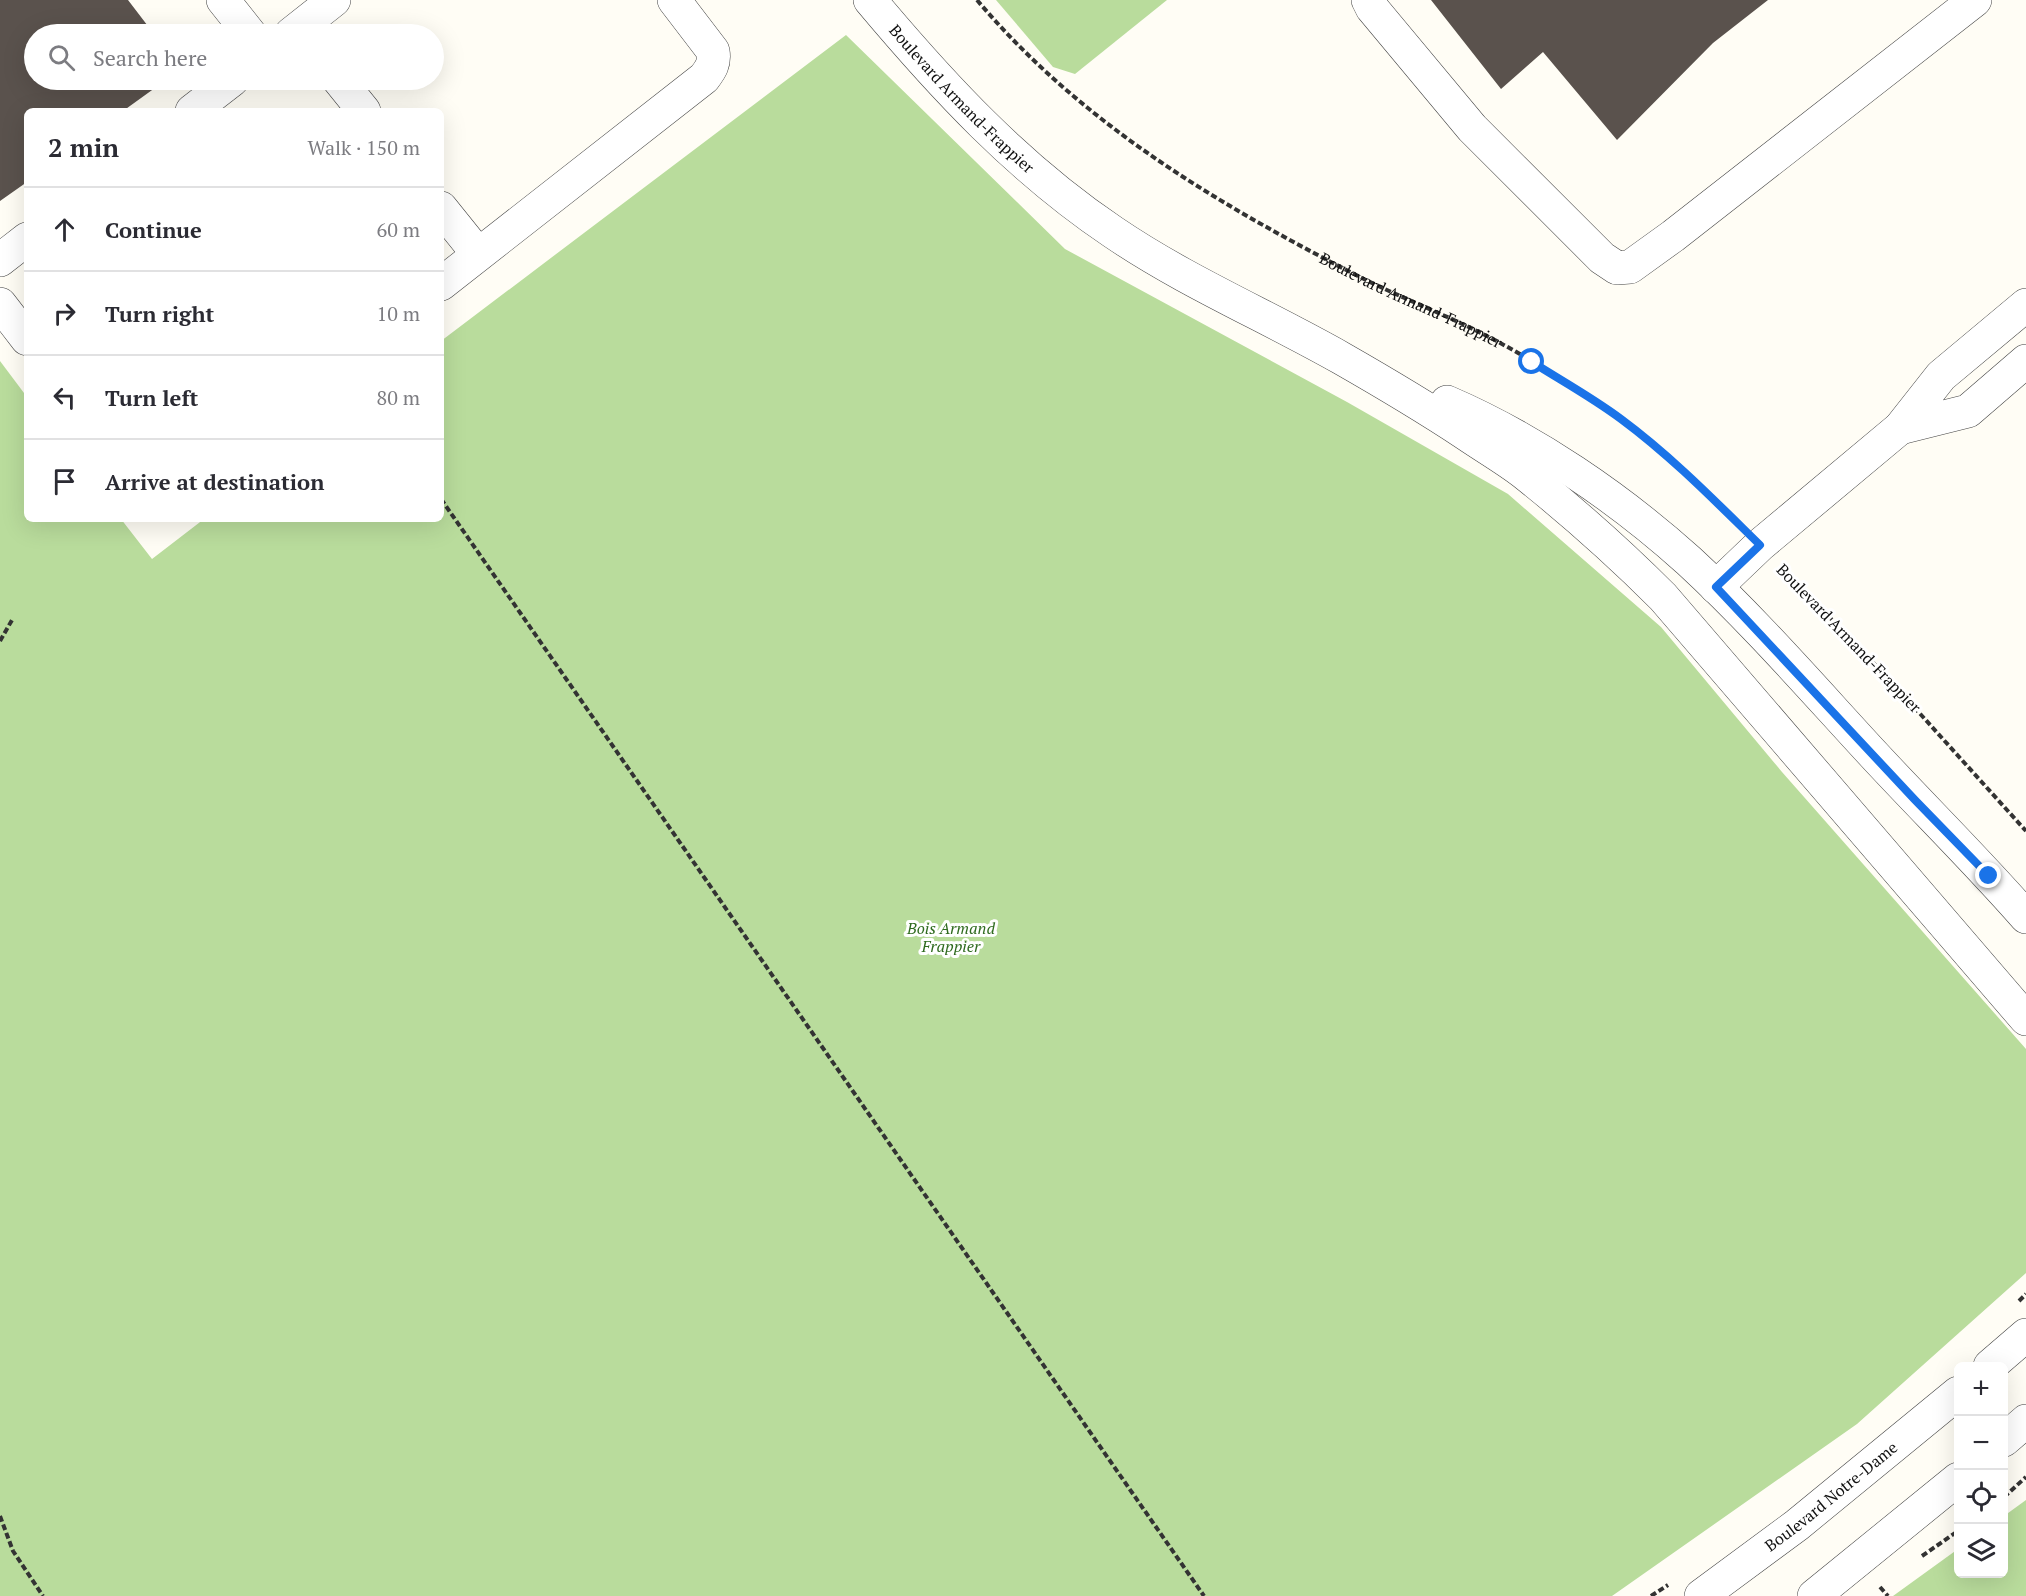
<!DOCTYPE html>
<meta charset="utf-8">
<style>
:root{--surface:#fff;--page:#f7f7f7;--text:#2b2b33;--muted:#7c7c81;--line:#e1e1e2}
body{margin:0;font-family:"PT Serif",serif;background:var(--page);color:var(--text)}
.controls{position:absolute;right:18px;bottom:18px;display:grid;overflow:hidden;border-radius:9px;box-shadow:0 6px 24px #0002}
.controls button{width:54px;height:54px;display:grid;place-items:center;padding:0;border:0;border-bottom:2px solid var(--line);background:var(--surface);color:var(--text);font:30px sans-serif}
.stop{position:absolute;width:18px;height:18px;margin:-14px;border:4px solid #1a73e8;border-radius:50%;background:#fff}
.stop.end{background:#1a73e8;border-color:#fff;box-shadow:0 2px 6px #0008}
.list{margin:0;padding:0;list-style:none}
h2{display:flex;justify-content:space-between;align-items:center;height:78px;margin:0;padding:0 24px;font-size:26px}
h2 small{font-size:20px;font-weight:400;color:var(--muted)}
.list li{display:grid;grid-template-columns:39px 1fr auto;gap:18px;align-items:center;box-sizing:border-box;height:84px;padding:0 24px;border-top:2px solid var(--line)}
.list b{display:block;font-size:22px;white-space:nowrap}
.list em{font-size:20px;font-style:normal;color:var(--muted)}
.icon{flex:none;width:33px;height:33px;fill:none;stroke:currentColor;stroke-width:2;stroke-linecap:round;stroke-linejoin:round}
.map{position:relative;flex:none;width:2026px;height:1596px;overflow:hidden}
.search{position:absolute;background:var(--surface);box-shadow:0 6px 24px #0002;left:24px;top:24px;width:420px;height:66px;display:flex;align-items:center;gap:15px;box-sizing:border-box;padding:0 21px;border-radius:33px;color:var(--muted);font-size:22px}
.panel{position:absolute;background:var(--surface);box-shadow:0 6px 24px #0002;left:24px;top:108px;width:420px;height:414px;border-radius:9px}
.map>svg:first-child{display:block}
</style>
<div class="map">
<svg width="2026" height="1596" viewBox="0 0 2026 1596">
<rect width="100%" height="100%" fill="#fffdf5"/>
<g fill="#b9dc9c">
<polygon points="996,0 1167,0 1075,74 1053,67"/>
<polygon points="846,35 1065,249 1347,402 1508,494 1661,627 1782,772 2026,1049 2026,1273 1857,1424 1612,1596 0,1596 0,361 27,397 27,519 121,519 152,559 204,519 441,519 441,341"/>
<polygon points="2026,1500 2026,1596 1893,1596 1958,1549 1958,1574 2004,1574 2004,1516"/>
</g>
<g fill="#5a524d">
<polygon points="0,0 128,0 154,34 34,34 34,80 166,80 123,111 27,111 27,182 0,201"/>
<polygon points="1431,0 1768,0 1713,43 1617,140 1543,52 1501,89"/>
</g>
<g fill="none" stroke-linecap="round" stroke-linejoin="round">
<defs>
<g id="minor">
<polyline points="223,0 250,34"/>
<path id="s2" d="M870,0C943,87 1018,168 1113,232C1185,281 1265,315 1341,358C1383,382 1425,407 1466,434C1485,447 1506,459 1524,473C1573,512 1619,553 1663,597L2026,1019"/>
<polyline points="1368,0 1372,8 1472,128 1602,258 1617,268 1630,267 1673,236 1975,0"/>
<polyline points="291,34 334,0"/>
<polyline points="339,80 364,111"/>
<polyline points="192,111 232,80"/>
<polyline points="441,208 478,254"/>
<polyline points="0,260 27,239"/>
<path d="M441,284L704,78C711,69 715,63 713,51L674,0"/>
<polyline points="0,304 27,339"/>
<polyline points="2026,305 1941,376 1900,428 1968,411 2026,361"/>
<path d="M1447,402C1533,439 1619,498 1689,561C1754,621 1813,689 1874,755C1924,809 1977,861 2026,917"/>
<polyline points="1716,587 1760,545 1900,428"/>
<polyline points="1990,1366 2026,1335"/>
<polyline points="2004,1440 2026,1421"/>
<path id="s3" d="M1701,1596L1797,1525L1958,1393"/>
<polyline points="1814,1596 1958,1479"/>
</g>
</defs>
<use href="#minor" stroke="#444" stroke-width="34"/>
<g stroke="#333" stroke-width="4" stroke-dasharray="6 3" stroke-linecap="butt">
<path id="s1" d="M977,0C1081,123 1214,202 1356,275C1399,297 1444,314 1487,336C1524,355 1560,378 1595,401C1648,434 1692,478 1737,522"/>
<polyline points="441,499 1204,1596"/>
<polyline points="1784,570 1886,676 2026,831"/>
<polyline points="0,641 12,620"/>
<polyline points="2019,1301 2026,1294"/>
<polyline points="2004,1497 2026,1477"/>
<polyline points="0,1516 13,1551 43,1596"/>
<polyline points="1922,1556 1958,1531"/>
<polyline points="1880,1587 1888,1596"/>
<polyline points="1651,1596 1668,1585"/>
</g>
<use href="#minor" stroke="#fff" stroke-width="33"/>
</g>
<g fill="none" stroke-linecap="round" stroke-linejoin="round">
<path stroke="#1a73e8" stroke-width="8" d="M1532,362C1562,381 1593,398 1621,419C1671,456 1715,501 1760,545L1716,587L1915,800L1989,876"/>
</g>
<g text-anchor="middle" stroke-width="6" stroke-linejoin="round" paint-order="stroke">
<g font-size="16" fill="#111" stroke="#fff">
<text dy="6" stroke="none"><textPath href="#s2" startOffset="135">Boulevard Armand-Frappier</textPath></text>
<text dy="6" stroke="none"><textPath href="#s1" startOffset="532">Boulevard Armand-Frappier</textPath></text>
<text transform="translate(1849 638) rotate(46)" y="6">Boulevard Armand-Frappier</text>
<text dy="6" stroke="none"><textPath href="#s3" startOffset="164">Boulevard Notre-Dame</textPath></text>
</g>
<g font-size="16" font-style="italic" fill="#2f6b1f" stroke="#fff">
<text x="951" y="934">Bois Armand<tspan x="951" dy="18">Frappier</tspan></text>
</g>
</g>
</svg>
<div class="controls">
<button>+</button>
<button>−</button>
<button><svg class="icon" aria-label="locate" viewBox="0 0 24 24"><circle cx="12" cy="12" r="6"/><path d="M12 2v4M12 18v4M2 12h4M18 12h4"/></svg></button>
<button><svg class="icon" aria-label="layers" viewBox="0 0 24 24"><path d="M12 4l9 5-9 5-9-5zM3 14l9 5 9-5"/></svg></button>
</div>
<div class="stop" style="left:1532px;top:362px"></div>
<div class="stop end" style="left:1989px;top:876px"></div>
<div class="search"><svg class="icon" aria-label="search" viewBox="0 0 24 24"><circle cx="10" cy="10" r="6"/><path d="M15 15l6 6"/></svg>Search here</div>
<section class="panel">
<h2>2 min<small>Walk · 150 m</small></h2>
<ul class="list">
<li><svg class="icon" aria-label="ahead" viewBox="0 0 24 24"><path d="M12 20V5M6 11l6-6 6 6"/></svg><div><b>Continue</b></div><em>60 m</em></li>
<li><svg class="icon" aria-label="right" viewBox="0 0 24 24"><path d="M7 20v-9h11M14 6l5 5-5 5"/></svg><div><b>Turn right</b></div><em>10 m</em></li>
<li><svg class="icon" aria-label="left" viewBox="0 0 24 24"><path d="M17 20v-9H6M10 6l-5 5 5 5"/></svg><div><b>Turn left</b></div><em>80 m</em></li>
<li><svg class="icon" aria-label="arrive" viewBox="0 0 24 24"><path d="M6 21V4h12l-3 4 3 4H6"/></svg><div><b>Arrive at destination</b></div></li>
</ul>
</section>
</div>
